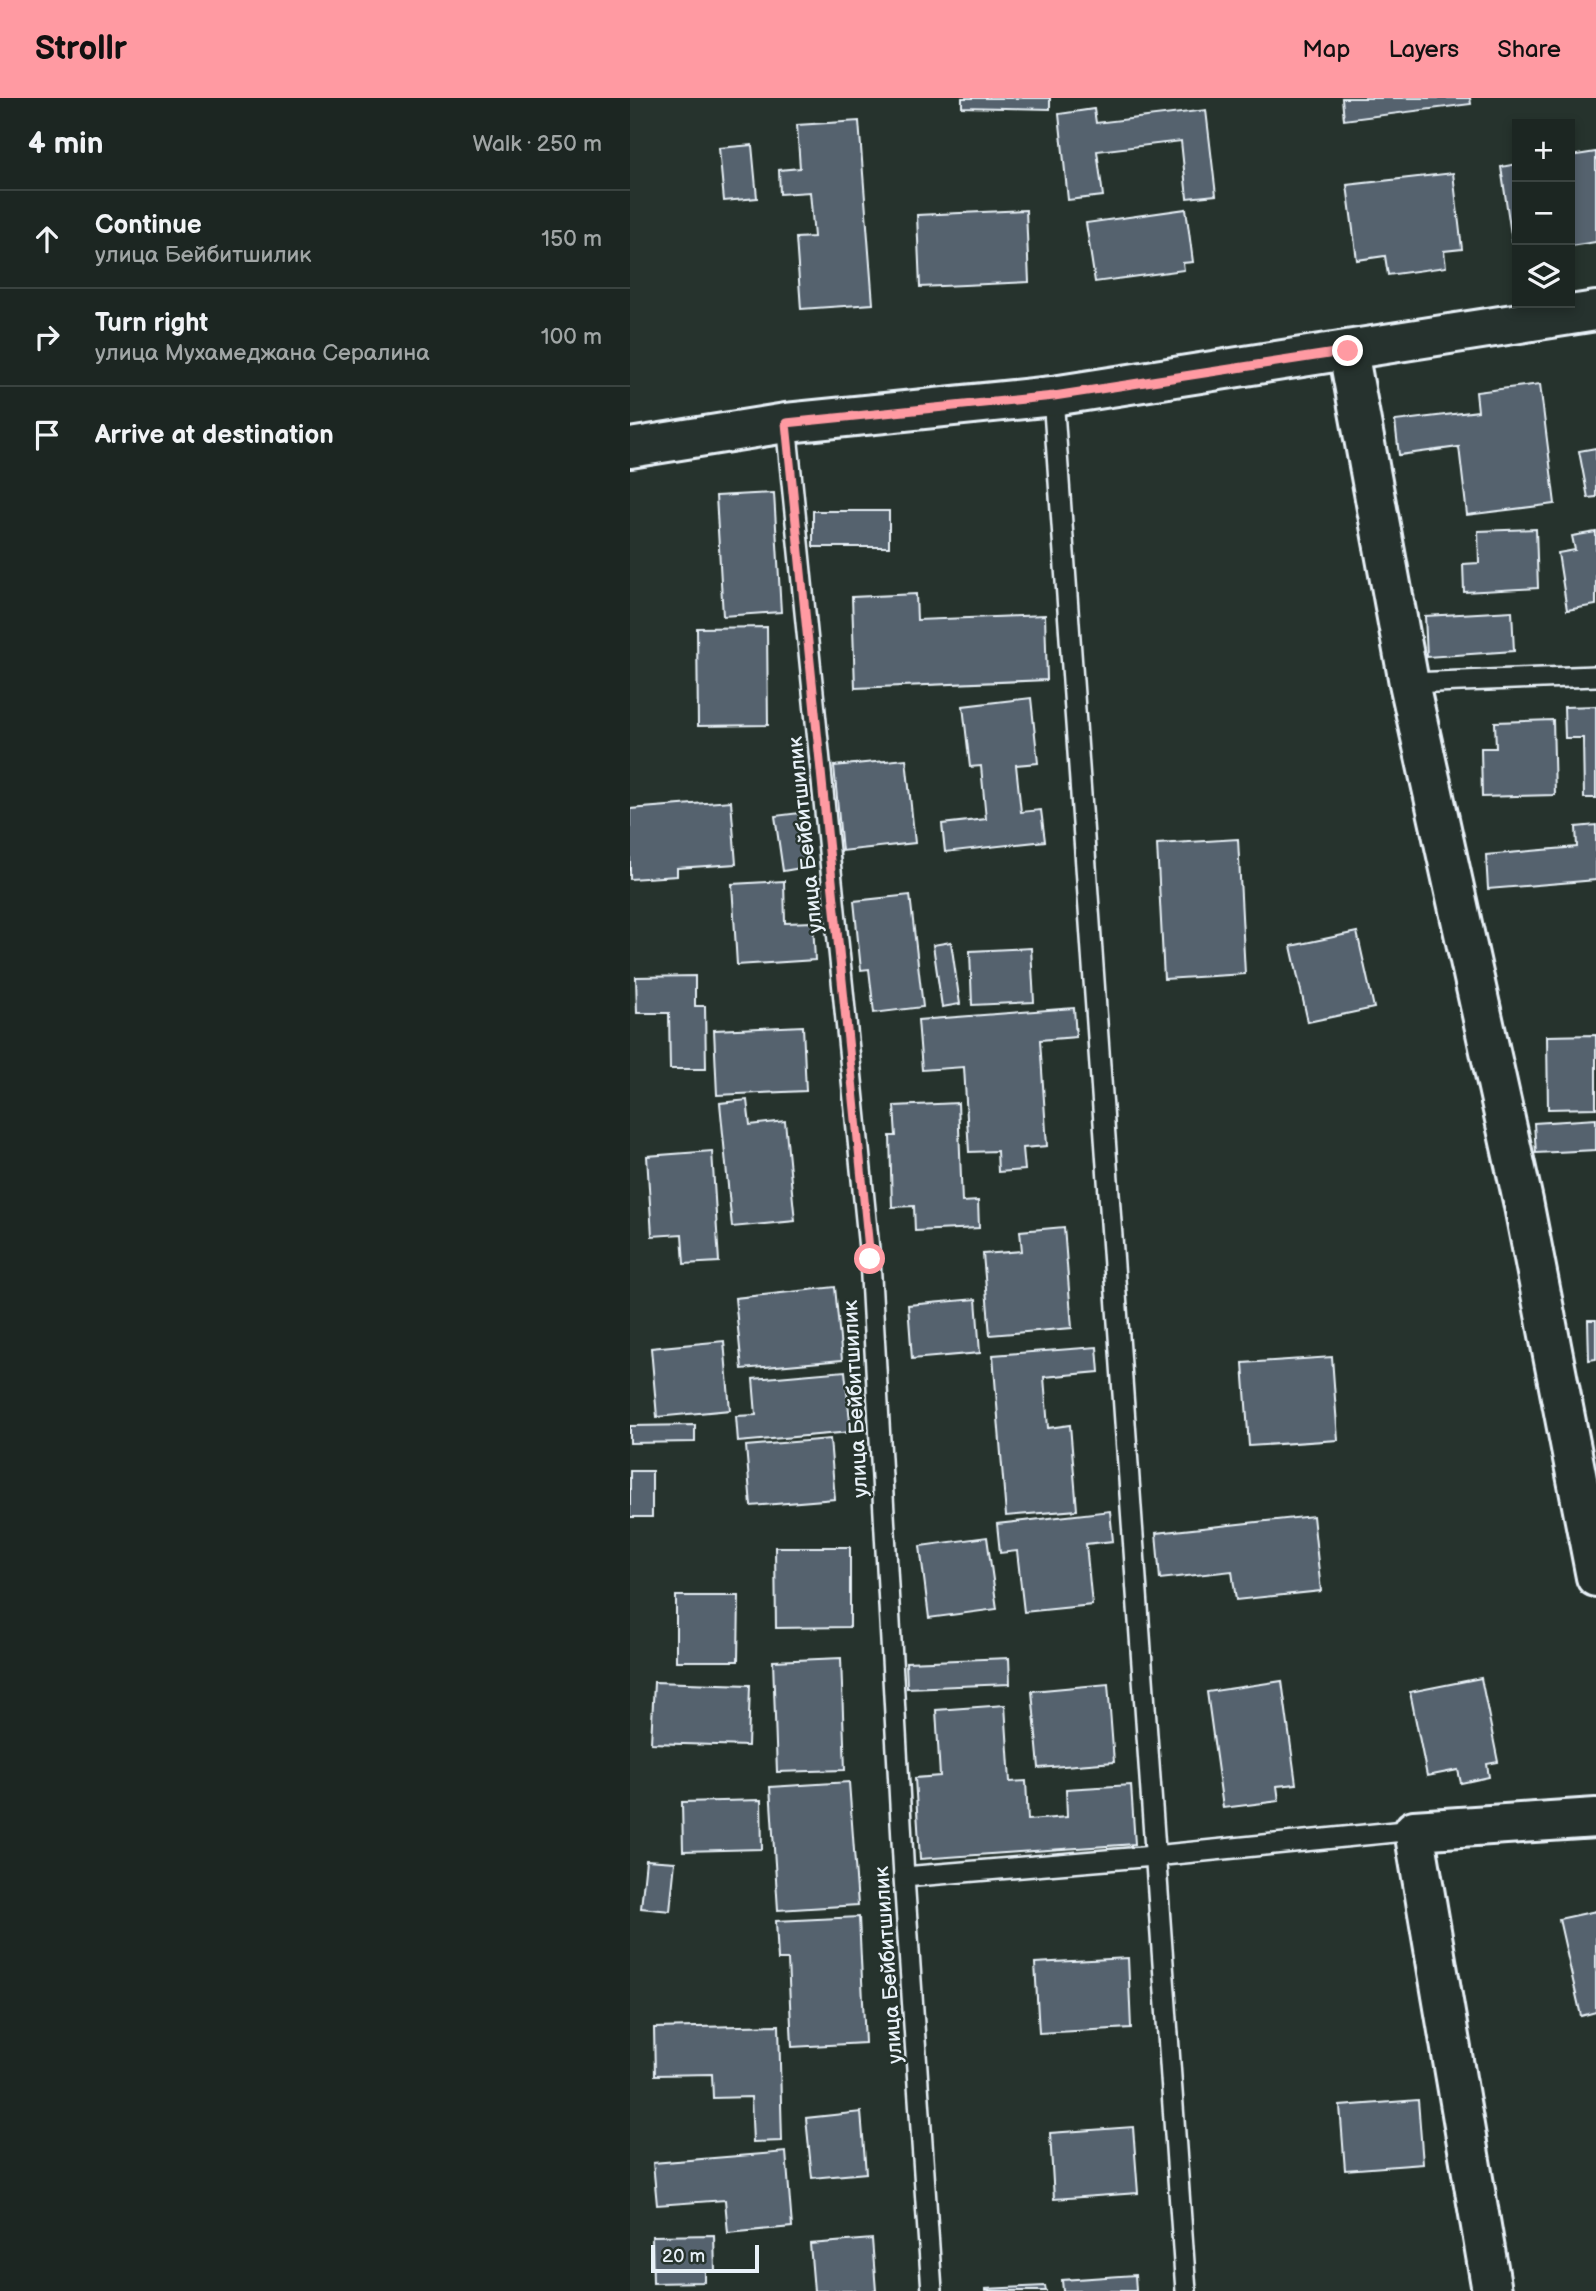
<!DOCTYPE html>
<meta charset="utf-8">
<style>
:root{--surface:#1c2622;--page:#29322f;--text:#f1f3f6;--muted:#a0a5a5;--line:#3a4340;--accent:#ff9aa2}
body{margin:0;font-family:"Balsamiq Sans",sans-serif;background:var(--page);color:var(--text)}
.controls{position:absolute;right:21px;top:21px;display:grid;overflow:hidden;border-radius:0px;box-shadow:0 4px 10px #0003}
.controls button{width:63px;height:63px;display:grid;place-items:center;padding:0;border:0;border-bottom:2px solid var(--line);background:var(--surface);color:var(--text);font:35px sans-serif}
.scale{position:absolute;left:21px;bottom:18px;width:108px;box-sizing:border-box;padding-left:7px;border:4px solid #e8f1f8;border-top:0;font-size:19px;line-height:24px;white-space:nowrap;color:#e8f1f8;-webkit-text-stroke:5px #26332d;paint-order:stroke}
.stop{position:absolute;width:21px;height:21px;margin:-16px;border:5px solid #ff9aa2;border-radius:50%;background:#fff}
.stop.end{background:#ff9aa2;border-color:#fff;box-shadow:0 2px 7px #0008}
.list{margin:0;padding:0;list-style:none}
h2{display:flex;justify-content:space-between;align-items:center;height:91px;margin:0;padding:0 28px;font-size:30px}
h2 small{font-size:23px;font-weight:400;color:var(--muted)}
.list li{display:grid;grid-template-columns:46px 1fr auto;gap:21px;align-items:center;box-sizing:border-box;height:98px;padding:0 28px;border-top:2px solid var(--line)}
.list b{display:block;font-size:26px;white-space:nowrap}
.list p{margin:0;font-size:23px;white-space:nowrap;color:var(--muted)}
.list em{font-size:23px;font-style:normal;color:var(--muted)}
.icon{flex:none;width:38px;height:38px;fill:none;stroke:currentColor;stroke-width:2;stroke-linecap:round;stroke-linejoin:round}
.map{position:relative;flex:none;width:966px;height:2193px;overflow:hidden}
header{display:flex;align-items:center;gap:42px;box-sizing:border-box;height:98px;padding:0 35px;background:var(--accent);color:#111}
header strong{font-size:33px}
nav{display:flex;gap:38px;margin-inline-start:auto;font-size:24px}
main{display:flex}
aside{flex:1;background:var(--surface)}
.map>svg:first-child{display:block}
</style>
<header>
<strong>Strollr</strong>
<nav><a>Map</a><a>Layers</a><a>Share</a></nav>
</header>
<main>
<aside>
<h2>4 min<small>Walk · 250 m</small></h2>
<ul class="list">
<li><svg class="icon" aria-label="ahead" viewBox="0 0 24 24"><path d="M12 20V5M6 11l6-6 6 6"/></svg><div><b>Continue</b><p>улица Бейбитшилик</p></div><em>150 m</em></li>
<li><svg class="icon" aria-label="right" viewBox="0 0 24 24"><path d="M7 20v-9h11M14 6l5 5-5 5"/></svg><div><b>Turn right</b><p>улица Мухамеджана Сералина</p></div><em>100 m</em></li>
<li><svg class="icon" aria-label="arrive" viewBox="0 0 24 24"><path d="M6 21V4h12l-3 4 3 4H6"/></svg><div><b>Arrive at destination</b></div></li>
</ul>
</aside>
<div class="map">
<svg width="966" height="2193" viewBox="0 0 966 2193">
<rect width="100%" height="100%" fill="#26332d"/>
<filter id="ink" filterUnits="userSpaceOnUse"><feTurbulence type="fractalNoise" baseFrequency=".0143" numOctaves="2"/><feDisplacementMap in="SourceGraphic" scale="14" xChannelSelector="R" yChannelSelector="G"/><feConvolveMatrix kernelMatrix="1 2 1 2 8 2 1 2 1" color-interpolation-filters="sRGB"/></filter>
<g filter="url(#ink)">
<g fill="#54626e" stroke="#e8f1f8" stroke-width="2">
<polygon points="332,0 420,0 420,11 332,9"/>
<polygon points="712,0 840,0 841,6 714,22"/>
<polygon points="464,11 466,25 576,12 586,97 557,100 551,43 467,53 473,98 438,102 429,16"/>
<polygon points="229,23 243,206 171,211 166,140 184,139 180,94 150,96 149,72 170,70 167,27"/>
<polygon points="122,47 127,100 94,103 89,50"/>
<polygon points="966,54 966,144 940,148 940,58"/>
<polygon points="887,66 887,142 882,143 871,69"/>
<polygon points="823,75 832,151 814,153 816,169 758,177 755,158 727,162 717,87"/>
<polygon points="556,111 563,164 553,165 554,172 465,184 456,125"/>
<polygon points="396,112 399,184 290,189 287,117"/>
<polygon points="910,286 925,406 837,417 829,349 769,357 765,323 848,313 846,294"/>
<polygon points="966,350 966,399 958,400 949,353"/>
<polygon points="144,395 151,514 93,518 86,398"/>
<rect x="183" y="413" width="76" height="36"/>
<polygon points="906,431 908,490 834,494 833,466 849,465 848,433"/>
<polygon points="966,434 966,507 937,512 928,455 945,452 942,438"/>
<polygon points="286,496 287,522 415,517 417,582 225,590 222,499"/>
<polygon points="882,513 884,553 797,559 795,518"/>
<polygon points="137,529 138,627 68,628 67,530"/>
<polygon points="401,600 408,665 386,667 391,714 411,712 415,743 315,754 312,726 356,721 351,668 340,669 333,608"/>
<polygon points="966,608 966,700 954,700 953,640 935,640 934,609"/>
<polygon points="923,622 925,697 852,699 851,650 866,650 865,624"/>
<polygon points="276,661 285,745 212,753 204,668"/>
<polygon points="101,703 106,766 47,770 47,778 0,781 0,711"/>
<polygon points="169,715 177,769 153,773 145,718"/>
<polygon points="966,727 966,782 858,791 856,757 947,749 946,729"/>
<polygon points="608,741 615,876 534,881 527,746"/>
<polygon points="154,783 155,825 183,824 185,862 107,867 102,786"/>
<polygon points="280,797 293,909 244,915 239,871 231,872 224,803"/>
<polygon points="727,834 744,910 678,924 661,848"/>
<polygon points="321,844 330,906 312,909 303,847"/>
<polygon points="401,850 404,904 342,907 340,853"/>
<polygon points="65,878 65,908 75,908 76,971 40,971 39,915 7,915 6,879"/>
<polygon points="444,910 446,939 410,942 417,1048 393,1050 395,1072 368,1074 367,1053 339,1054 334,969 292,972 288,922"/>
<polygon points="173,928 176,993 87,997 84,932"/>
<polygon points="966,937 966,1010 918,1011 917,938"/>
<polygon points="117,1002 120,1027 155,1023 165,1123 102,1129 90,1005"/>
<polygon points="328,1005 332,1104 348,1103 349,1130 285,1133 284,1108 262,1109 260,1038 266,1038 264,1008"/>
<polygon points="966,1021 966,1052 906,1055 904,1025"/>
<polygon points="82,1053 89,1164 54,1166 52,1136 22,1138 17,1058"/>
<polygon points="434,1129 442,1230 360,1237 353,1156 392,1153 390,1133"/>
<polygon points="205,1189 212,1262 112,1271 105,1200"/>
<polygon points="346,1201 350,1255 282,1261 278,1207"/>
<polygon points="958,1222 966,1222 966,1261 959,1262"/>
<polygon points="94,1243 100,1312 27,1319 21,1250"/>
<polygon points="467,1249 469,1274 414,1279 418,1330 440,1327 447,1412 376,1418 363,1257"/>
<polygon points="702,1259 708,1342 619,1348 613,1265"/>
<polygon points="215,1273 221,1334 108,1344 106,1318 126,1317 123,1281"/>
<polygon points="65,1327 65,1344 0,1345 0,1328"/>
<polygon points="200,1341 205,1401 121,1408 116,1348"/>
<rect x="0" y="1373" width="22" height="46"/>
<polygon points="480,1413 483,1443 456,1446 462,1507 394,1514 387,1453 370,1455 367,1426"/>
<polygon points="683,1418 691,1493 606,1502 602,1473 530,1481 526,1435"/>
<polygon points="357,1439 367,1511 299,1520 290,1448"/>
<polygon points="145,1449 220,1449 220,1529 146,1530"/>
<polygon points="46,1498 109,1498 108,1563 46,1563"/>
<polygon points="211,1560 215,1672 147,1674 143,1563"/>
<polygon points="379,1560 380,1586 277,1590 276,1564"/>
<polygon points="851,1580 868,1664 857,1666 859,1679 831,1685 828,1672 797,1678 780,1594"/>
<polygon points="652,1583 666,1686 647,1688 649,1703 593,1710 577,1594"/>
<polygon points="24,1584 120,1587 118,1648 21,1645"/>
<polygon points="478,1586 484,1664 409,1670 402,1593"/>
<polygon points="375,1607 380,1684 396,1683 398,1722 437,1719 436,1691 501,1687 505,1746 290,1761 285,1680 310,1678 306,1612"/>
<polygon points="219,1684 228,1807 148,1812 140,1689"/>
<polygon points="131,1702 132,1751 53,1753 52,1704"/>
<polygon points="16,1762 45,1764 40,1813 11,1810"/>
<polygon points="966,1813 966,1914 951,1918 929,1821"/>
<polygon points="229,1819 235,1945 162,1949 158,1862 148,1862 146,1823"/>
<polygon points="498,1860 501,1930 409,1935 405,1865"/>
<polygon points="149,1927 152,2043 123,2044 121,1999 83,2000 82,1976 25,1977 24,1930"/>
<polygon points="788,2002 793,2066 715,2072 710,2008"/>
<polygon points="231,2014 236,2075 182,2080 176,2020"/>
<polygon points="503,2029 508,2095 424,2101 420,2035"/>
<polygon points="156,2054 162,2129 98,2135 95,2102 27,2107 23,2065"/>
<polygon points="84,2137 85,2173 75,2173 75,2184 23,2185 22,2138"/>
<polygon points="242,2141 246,2193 184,2193 180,2146"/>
<polygon points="505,2177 506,2193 433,2193 432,2182"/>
<polygon points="415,2188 416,2193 355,2193 355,2191"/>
</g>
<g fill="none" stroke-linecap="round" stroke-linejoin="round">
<defs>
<g id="service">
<polyline points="423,298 556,2193"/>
<polyline points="156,325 240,1161 274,1779 302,2193"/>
<polyline points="779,585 966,578"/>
<polyline points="274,1779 524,1758 784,1732"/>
</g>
<g id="minor">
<polyline points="718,253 779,585 893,1103 966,1479"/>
<polyline points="0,350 156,325 423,298 966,213"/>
<polyline points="862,2193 784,1732 966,1720"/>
</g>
</defs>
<use href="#service" stroke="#e8f1f8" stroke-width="24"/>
<use href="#minor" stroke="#e8f1f8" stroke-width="44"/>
<use href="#service" stroke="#26332d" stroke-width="19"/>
<use href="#minor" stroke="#26332d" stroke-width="38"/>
</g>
</g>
<g fill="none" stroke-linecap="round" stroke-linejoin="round" filter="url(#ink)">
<polyline stroke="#ff9aa2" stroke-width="9" points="240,1161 156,325 424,298 718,253"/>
</g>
<g text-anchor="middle" stroke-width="5" stroke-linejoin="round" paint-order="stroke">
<g font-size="21" fill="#e8f1f8" stroke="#26332d">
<text transform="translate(175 737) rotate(-96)" y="7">улица Бейбитшилик</text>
<text transform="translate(225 1301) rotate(-93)" y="7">улица Бейбитшилик</text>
<text transform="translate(258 1867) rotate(-94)" y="7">улица Бейбитшилик</text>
</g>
</g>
</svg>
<div class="controls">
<button>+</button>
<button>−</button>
<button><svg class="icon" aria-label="layers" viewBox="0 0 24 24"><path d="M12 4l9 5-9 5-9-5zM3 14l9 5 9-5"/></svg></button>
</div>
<div class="scale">20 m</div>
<div class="stop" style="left:240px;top:1161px"></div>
<div class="stop end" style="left:718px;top:253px"></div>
</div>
</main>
